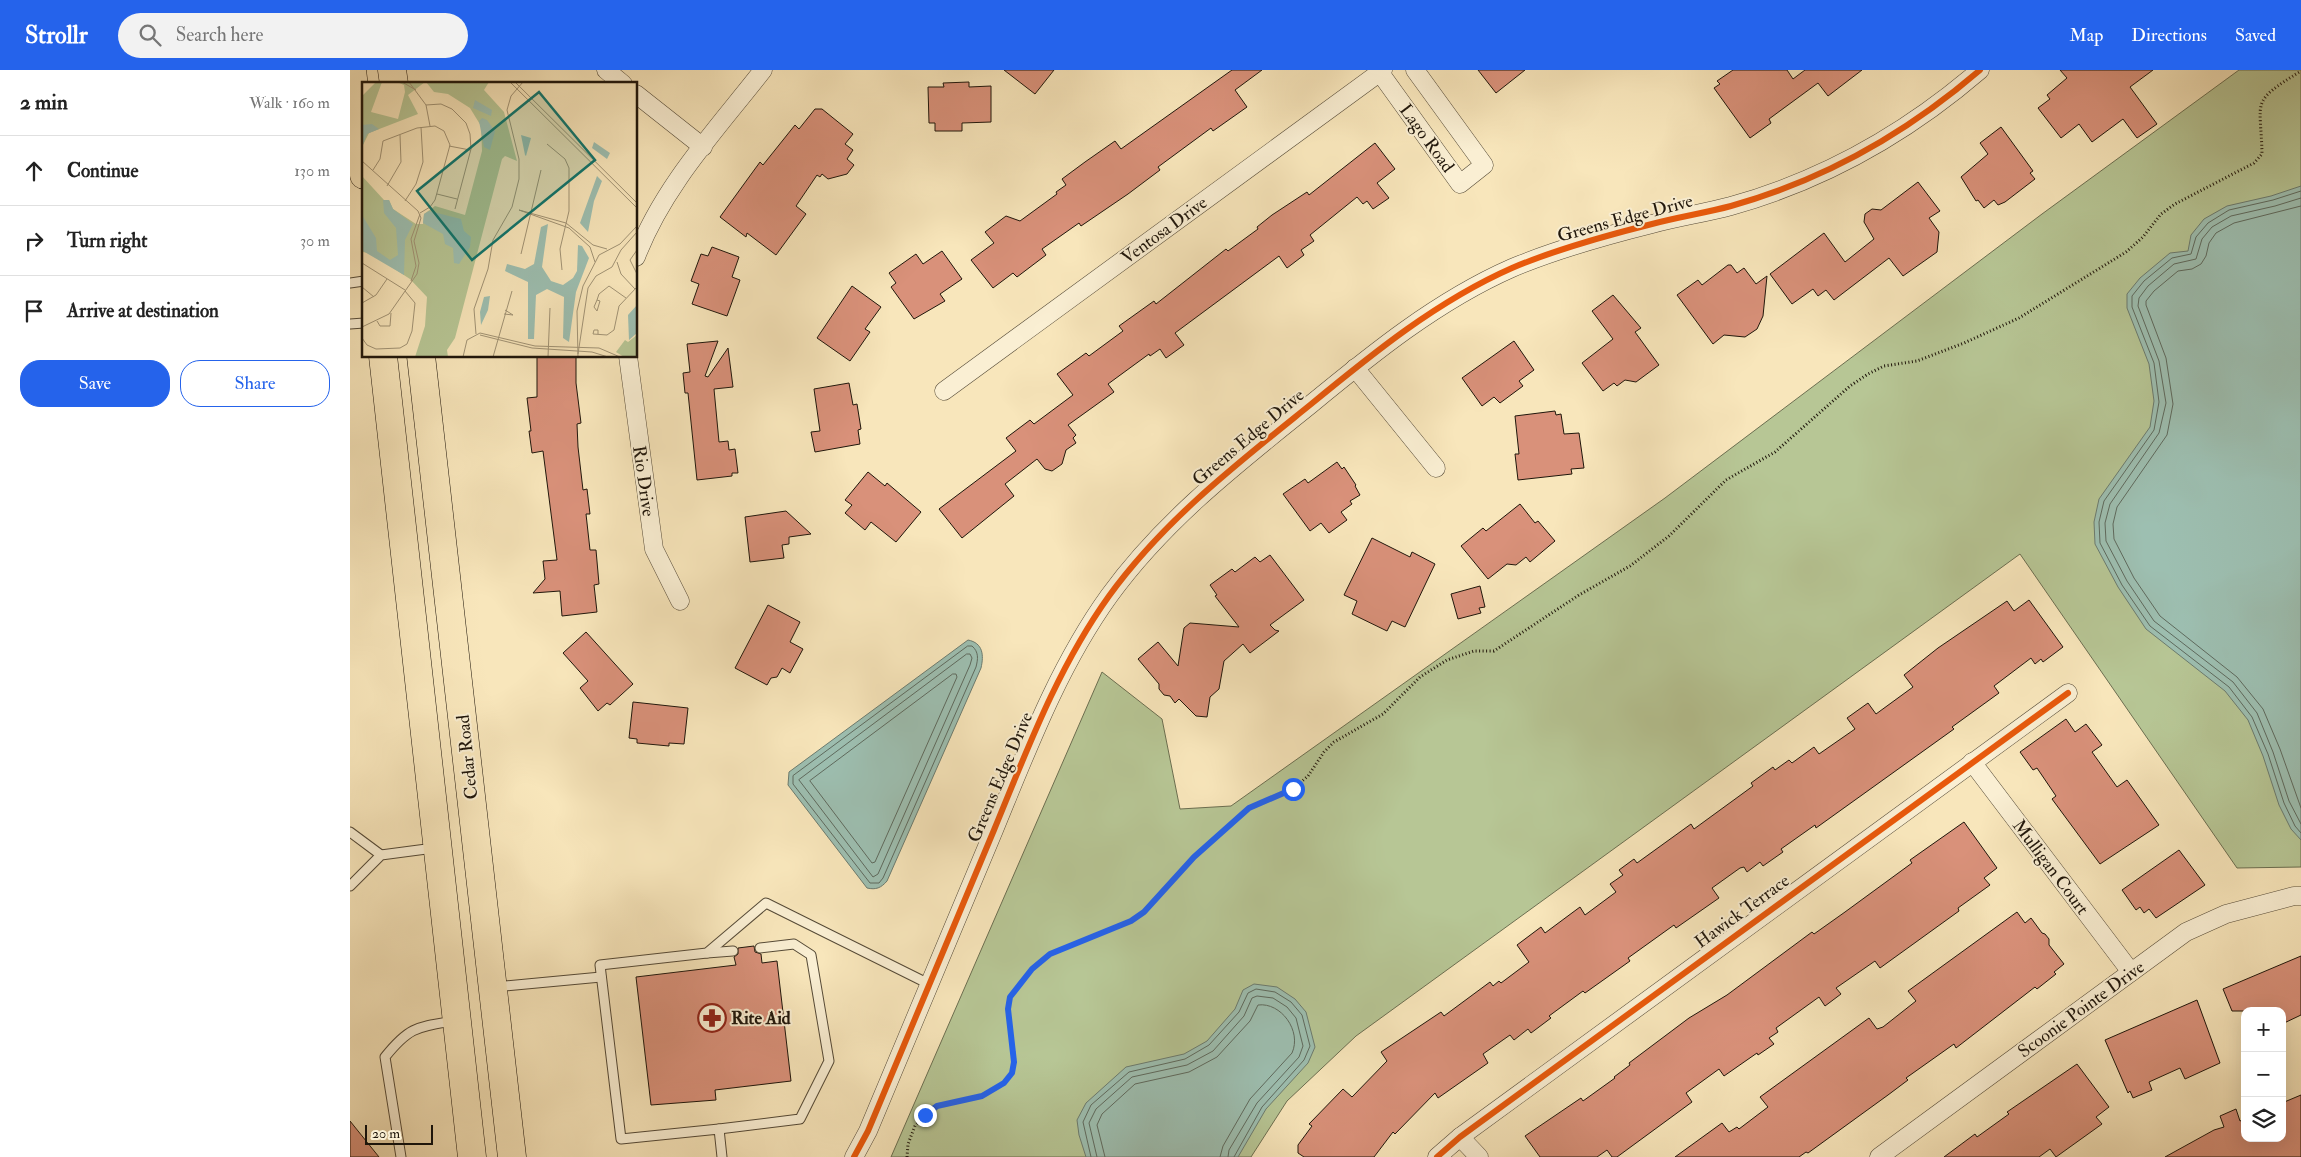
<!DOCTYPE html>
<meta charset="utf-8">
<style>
:root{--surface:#fff;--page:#f2f2f2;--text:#222;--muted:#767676;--line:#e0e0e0;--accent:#2563eb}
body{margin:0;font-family:"IM FELL Double Pica",serif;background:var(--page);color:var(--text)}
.controls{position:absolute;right:15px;bottom:15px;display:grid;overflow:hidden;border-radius:10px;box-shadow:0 5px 20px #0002}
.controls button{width:45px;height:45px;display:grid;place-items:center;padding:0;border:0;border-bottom:1px solid var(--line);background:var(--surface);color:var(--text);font:25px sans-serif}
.scale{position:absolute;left:15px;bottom:12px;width:68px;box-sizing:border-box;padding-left:5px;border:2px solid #1f160b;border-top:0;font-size:14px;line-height:18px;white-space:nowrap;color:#1f160b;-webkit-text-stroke:4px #faefd3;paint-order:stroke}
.stop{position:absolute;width:15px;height:15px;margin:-11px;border:4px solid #2563eb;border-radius:50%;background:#fff}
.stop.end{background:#2563eb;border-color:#fff;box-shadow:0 1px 5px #0008}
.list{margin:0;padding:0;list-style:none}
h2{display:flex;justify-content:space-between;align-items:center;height:65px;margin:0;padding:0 20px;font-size:21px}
h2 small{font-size:16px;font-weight:400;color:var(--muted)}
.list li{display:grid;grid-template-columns:32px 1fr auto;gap:15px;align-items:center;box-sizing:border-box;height:70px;padding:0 20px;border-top:1px solid var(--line)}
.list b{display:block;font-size:19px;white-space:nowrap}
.list em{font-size:16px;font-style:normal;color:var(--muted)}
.actions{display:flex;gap:10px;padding:15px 20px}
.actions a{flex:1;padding:11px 0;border:1px solid var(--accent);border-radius:20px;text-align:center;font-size:18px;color:var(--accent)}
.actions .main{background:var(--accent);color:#fff}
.icon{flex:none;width:28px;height:28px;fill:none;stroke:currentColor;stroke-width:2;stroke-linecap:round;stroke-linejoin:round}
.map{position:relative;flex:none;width:1951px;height:1087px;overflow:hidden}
header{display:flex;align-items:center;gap:30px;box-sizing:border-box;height:70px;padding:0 25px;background:var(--accent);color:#fff}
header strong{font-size:24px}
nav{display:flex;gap:28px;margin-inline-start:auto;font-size:18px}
.search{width:350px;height:45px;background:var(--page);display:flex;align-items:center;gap:12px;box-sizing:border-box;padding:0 18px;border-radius:28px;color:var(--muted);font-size:19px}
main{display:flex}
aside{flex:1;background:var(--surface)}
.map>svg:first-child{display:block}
</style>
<header>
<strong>Strollr</strong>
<div class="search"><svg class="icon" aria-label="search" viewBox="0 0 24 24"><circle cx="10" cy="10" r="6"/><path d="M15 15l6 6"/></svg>Search here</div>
<nav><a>Map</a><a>Directions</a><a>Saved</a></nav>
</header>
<main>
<aside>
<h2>2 min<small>Walk · 160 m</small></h2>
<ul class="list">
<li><svg class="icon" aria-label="ahead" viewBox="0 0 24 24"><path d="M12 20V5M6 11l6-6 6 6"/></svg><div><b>Continue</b></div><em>130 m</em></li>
<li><svg class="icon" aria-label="right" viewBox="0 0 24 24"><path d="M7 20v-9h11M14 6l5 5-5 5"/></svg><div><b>Turn right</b></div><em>30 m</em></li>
<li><svg class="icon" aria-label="arrive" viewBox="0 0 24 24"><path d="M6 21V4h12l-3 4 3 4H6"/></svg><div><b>Arrive at destination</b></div></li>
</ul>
<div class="actions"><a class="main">Save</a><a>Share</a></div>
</aside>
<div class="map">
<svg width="1951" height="1087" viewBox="0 0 1951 1087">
<rect width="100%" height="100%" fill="#f8e6bb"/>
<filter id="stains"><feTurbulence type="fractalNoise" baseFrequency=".004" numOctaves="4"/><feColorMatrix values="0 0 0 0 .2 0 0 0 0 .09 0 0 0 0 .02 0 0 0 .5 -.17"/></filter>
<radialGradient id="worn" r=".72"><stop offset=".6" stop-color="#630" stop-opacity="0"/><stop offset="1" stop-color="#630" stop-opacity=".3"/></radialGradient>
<polygon fill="#b7c695" stroke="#6b6e50" points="1889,0 1951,0 1951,797 1887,798 1670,484 1006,966 937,1031 901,1087 541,1087 752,602 812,649 830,739 881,736 1315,428 1692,144"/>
<g fill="#9dbfb1" stroke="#6b7b6f">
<polygon points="1951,116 1951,770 1941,759 1929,735 1913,686 1898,650 1875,621 1796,559 1768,517 1745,474 1744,452 1749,429 1800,357 1804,331 1799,294 1777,238 1777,224 1790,208 1820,183 1838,181 1841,165 1854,149 1877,136 1921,126"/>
<path d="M618,570C633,573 634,585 631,598L537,811C531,818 526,820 517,818L438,715L439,702Z"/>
<polygon points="904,914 927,917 945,929 956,942 965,977 958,993 916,1039 888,1087 736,1087 729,1065 727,1050 736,1033 776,997 834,984 857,971 885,939 893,920"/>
</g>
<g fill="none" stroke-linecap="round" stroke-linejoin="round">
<g stroke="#5e6a5e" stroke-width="1">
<polyline points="1951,121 1923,130 1879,140 1858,153 1846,167 1841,184 1822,188 1794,211 1782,226 1782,237 1804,293 1809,332 1804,360 1754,431 1749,452 1750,473 1772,515 1800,556 1879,617 1902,647 1918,684 1934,733 1945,756 1951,763"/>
<polyline points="1951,128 1925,136 1881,146 1862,157 1852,169 1846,189 1824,194 1798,216 1789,228 1788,236 1809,291 1816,333 1809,363 1760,434 1755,453 1756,471 1777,511 1804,551 1883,612 1907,643 1923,682 1939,731 1951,754"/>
<polyline points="1951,136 1884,153 1866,163 1859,173 1856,186 1851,194 1842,199 1828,201 1804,221 1796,231 1796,235 1816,288 1823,334 1817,365 1767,437 1763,454 1764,469 1784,508 1810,546 1887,607 1913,639 1930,679 1951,738"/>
<path d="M618,576H622C629,582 628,589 626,597L533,808L529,813H520L443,714V706Z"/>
<polygon points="617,584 620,584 622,588 620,595 528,804 523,807 449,710"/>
<polygon points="603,604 606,604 607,607 525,792 522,793 460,711"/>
<polyline points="741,1087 733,1052 741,1035 779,1002 835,989 859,975 889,942 898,923 906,919 925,922 941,932 952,945 960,976 954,990 912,1037 884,1087"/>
<polyline points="747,1087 739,1053 746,1039 782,1007 837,995 863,981 894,946 902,928 907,926 923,928 937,937 946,948 953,976 949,987 907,1033 879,1080 878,1087"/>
<path d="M755,1087L747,1055L752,1044L785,1014L839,1002L867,987L900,951L908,935C931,932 952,961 942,983L900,1029L873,1076L870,1087"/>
</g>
</g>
<g fill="#d9917a" stroke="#1f160b">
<polygon points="654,0 704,0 685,24"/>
<polygon points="882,0 912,0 885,20 897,37 863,61 861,58 808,97 810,100 778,124 731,156 729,153 692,179 696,185 667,207 663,203 643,218 621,190 644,173 635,162 656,146 670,151 707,124 706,122 716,115 712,109 735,92 765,71 771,79"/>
<polygon points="1128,0 1175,0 1146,23"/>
<polygon points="1383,0 1437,0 1443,9 1455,0 1512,0 1478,26 1468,13 1419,49 1421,53 1400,68 1364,18 1370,14 1367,11"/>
<polygon points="1710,0 1803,0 1780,17 1807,54 1787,68 1773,49 1742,72 1729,54 1711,68 1688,38 1700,29 1697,25 1717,8"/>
<polygon points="619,12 619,17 641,16 641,52 612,53 612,61 585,61 585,53 579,53 578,17 594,17 593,13"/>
<polygon points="465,39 472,39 503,64 495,74 503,80 497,89 504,95 497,104 478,109 472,104 470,107 467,105 446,136 456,144 426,185 397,163 396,167 370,147 410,92 413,95 445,55 449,59"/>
<polygon points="1651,57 1683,101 1680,103 1685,109 1655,132 1648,135 1644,130 1634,138 1628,130 1626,131 1611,107 1638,84 1630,73"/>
<polygon points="1025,73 1045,99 1027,113 1039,128 1023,139 1017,131 1013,134 1007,127 960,165 964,171 951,180 954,185 937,198 929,186 825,263 834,275 816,288 810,279 800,286 799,284 758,314 764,322 718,355 726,365 723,368 726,373 716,380 712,394 702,401 695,399 687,389 655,414 664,426 612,468 589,439 666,381 656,368 680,350 684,354 723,325 707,304 736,283 739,286 773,261 769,256 804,231 806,234 876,179 878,181 908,159 907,157 922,145 957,122 959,125"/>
<polygon points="1568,112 1590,141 1579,148 1589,162 1587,182 1553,206 1539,188 1484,230 1476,220 1468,226 1463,219 1442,234 1420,204 1474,163 1495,192 1524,169 1514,152 1515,144 1522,139 1531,140"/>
<polygon points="362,177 389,187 382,207 390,210 377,246 342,234 349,214 341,211 351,184 358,186"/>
<polygon points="592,181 612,209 590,224 595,231 564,249 541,217 546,213 539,203 566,184 573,194"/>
<polygon points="1378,195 1381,195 1387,203 1394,198 1406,214 1417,206 1413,246 1407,259 1395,267 1374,265 1363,274 1327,225 1348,210 1352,215"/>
<polygon points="502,216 531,237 515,259 520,262 500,291 467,268"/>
<polygon points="1263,225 1291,258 1285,262 1309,295 1286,312 1275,310 1267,316 1264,313 1253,321 1232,293 1263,269 1242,241"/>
<polygon points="368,271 355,306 358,307 378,278 383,317 364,319 369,372 378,371 379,380 385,379 388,403 382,403 382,406 347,410 338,323 335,323 333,303 340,302 337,274"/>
<polygon points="1164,271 1184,300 1169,311 1173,316 1150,333 1144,327 1132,336 1112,308"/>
<polygon points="187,286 226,286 226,313 231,353 227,354 228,377 233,420 237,419 240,444 236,444 240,480 246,480 249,514 244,515 247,542 212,546 210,521 183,523 195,509 193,491 207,490 193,381 182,383 179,361 181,361 177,328 187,327"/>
<polygon points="499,313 503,335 507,334 511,359 508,360 510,374 465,382 461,362 470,361 464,319"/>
<polygon points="1205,341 1206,345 1211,344 1214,364 1229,363 1234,398 1221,399 1222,404 1168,410 1165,384 1169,384 1165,346"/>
<polygon points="987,392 992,399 994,397 1006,415 1005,416 1010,425 1000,431 1002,434 991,442 997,450 979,463 971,453 960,461 933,424 955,409 958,413"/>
<polygon points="518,402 535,416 537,413 571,442 546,472 521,452 515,460 495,443 502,435 495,430"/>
<polygon points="1170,434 1185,453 1188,451 1205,471 1180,492 1176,487 1166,495 1157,494 1138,509 1111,476 1133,458 1136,461"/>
<polygon points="436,441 461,464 439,467 439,474 432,475 434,488 400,492 395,447"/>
<polygon points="1022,468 1060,487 1062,482 1085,494 1055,557 1042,551 1037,561 1002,544 1007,531 994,525"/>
<polygon points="920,485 954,530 920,555 925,560 929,561 900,583 893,574 874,591 869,619 860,627 857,647 846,646 829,629 825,633 820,626 814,625 809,619 809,614 788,589 808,572 828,596 834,558 840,553 889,557 865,526 867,525 860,515 882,499 885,502 905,487 910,492"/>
<polygon points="1130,516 1135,537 1129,538 1131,543 1108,549 1101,524"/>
<polygon points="1679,530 1713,577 1693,592 1691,589 1685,594 1681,588 1644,616 1649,623 1602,657 1604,659 1466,758 1465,755 1431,779 1433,782 1413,796 1410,792 1397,802 1394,797 1390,798 1362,818 1369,828 1326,858 1324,855 1278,888 1280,891 1235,923 1233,921 1199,946 1201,948 1181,963 1178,959 1164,970 1160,965 1133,984 1138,993 1088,1028 1085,1023 1045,1064 1043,1062 1024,1087 954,1087 948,1083 948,1075 962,1056 959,1054 993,1019 1002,1027 1037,991 1031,982 1091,942 1094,946 1140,912 1143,916 1149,911 1151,913 1179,892 1167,875 1191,857 1195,863 1230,837 1235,845 1266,822 1260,814 1273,805 1269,800 1284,789 1287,793 1341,754 1344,759 1403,716 1401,713 1423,697 1425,700 1439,690 1442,693 1464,677 1469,684 1505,659 1497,648 1518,633 1526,644 1563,617 1554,605 1588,578 1657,531 1664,541"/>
<polygon points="418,535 450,552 440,572 453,579 440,603 432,598 427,607 421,608 417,615 385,598"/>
<polygon points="236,562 283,614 260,635 257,633 248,641 230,618 238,611 213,583"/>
<polygon points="283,632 338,638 334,674 319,673 319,676 287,673 287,669 279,668"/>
<polygon points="1716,649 1725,662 1736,654 1752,675 1742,682 1767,717 1777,710 1809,755 1750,794 1702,729 1706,726 1687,698 1683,700 1670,682"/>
<polygon points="1614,752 1647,798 1634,808 1640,815 1608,838 1609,841 1530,898 1525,891 1486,918 1491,924 1475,936 1469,927 1426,958 1428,962 1419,968 1424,974 1408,985 1407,983 1374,1006 1369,999 1336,1023 1342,1032 1267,1087 1262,1087 1257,1080 1247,1087 1190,1087 1175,1066 1231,1028 1233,1031 1265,1008 1264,1007 1280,995 1279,993 1339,948 1377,925 1462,862 1464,864 1495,842 1562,793 1560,790"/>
<polygon points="1829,780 1855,815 1806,848 1799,839 1794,843 1790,837 1786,840 1772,820"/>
<polygon points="1667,842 1675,853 1681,848 1692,863 1695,864 1699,869 1699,875 1714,894 1704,902 1706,904 1687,919 1685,917 1606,978 1604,974 1556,1008 1558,1010 1538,1025 1458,1083 1456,1082 1449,1087 1325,1087 1372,1053 1379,1062 1387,1057 1389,1059 1418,1037 1410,1027 1519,948 1527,959 1533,957 1566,931 1558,921"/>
<polygon points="404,876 405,882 411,884 412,893 427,891 441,1011 365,1020 366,1030 301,1035 286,907 386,895 384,887 388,884 388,878"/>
<polygon points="1951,886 1951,945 1932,954 1932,941 1882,941 1873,919"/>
<polygon points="1847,930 1870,993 1835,1009 1830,998 1799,1012 1802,1020 1783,1028 1780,1021 1778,1023 1755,970"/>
<polygon points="1727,994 1759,1037 1746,1047 1752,1054 1706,1087 1700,1079 1689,1087 1594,1087 1625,1064 1627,1067 1659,1044 1657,1042"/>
<polygon points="1951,1025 1951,1087 1815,1087 1864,1060 1874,1057 1870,1046 1886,1039 1890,1051 1895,1049 1895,1068 1932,1068 1932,1033"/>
<polygon points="0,1051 29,1087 0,1087"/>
</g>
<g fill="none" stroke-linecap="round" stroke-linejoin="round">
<defs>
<g id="lane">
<polyline points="0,213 14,211"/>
<polyline points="0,254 14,253"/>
<polyline points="0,762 31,785"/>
<polyline points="0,816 31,785 84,778"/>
<polyline points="357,883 383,881"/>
<polyline points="145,917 251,907"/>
<polyline points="369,1059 450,1049 479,991 461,885 444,874 410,878"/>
<path d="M51,1087L35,987C59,957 67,957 103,951"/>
<polyline points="372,1087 369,1059 271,1069 250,895 357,883 416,833 579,914"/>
</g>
<g id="street">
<polyline points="256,0 273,14"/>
<polyline points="1028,0 1110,114 1134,95 1065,0"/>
<polyline points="286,24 353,77"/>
<path d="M286,187C313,116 367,59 413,0"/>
<polyline points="278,286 304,479 330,531"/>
<polyline points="1005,298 1086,398"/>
<polyline points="594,321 1033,0"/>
<polyline points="1622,692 1781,902"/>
<polyline points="1110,1067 1129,1087"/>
<path d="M504,1087L518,1061C560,961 602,860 644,760C677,680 708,597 759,526C814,450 888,393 960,335C1022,284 1087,231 1162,198C1207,179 1254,166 1302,154C1328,147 1355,143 1381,136C1474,110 1558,62 1630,0"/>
<polyline points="1087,1087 1110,1067 1718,623"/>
<polyline points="1529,1087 1836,862 1876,844 1944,826 1951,826"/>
</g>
<g id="primary">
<polyline points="2,0 14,105"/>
<polyline points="42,0 44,14"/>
<polyline points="33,286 122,1087"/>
<polyline points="71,286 162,1087"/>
</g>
</defs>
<use href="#lane" stroke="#554a37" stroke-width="11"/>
<use href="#street" stroke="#554a37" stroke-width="19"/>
<use href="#primary" stroke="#1f160b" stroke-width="29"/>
<path stroke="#1f160b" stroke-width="3" stroke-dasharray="1 2.5" stroke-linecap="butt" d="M557,1087L558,1074L565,1056L575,1045L587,1036L632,1026L654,1013L662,1003L665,992L658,939L660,927L682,899L700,884L781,851L794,842L844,787L899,738L943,719L958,706L974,682L984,672L1033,644L1070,607L1097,590L1124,581H1144L1229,525L1280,496L1319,466L1376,410L1425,382L1500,316L1518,304L1534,296L1567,291L1614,273L1669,248L1776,182L1793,167L1811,144L1825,134L1904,93L1912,84C1911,29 1899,33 1951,1"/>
<use href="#lane" stroke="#faefd3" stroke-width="9"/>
<use href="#street" stroke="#faefd3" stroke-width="18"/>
<use href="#primary" stroke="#f8e6bb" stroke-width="28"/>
<defs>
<g id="cycleway">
<path d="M504,1087L518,1061C560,961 602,860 644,760C677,680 708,597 759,526C814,450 888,393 960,335C1022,284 1087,231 1162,198C1207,179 1254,166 1302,154C1328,147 1355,143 1381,136C1474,110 1558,62 1630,0"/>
<polyline points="1087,1087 1110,1067 1718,623"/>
</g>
</defs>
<use href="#cycleway" stroke="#faefd3" stroke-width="9"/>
<use href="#cycleway" stroke="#e8590c" stroke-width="6"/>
</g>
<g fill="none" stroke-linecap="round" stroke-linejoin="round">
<polyline stroke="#2563eb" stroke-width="6" points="575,1045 587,1036 632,1026 654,1013 662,1003 664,992 658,939 660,927 682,899 700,884 781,851 794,842 844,787 899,738 943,719"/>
</g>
<defs>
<symbol id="pharmacy-ring" viewBox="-11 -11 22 22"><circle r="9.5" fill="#faefd3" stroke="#8f2418" stroke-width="1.5"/><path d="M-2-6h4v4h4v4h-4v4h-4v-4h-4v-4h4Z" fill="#8f2418"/></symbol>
</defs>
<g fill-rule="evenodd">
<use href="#pharmacy-ring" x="346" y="932" width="32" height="32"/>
</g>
<g text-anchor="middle" stroke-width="4" stroke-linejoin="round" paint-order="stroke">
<g font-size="18" fill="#1f160b" stroke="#faefd3">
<text transform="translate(1077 68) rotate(54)" y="6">Lago Road</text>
<text transform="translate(1275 148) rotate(-15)" y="6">Greens Edge Drive</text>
<text transform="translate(814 160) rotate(-36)" y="6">Ventosa Drive</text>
<text transform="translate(898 367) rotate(-40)" y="6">Greens Edge Drive</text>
<text transform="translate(294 411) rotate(82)" y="6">Rio Drive</text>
<text transform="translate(117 687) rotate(-96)" y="6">Cedar Road</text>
<text transform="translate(650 707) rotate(-67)" y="6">Greens Edge Drive</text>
<text transform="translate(1701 797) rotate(53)" y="6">Mulligan Court</text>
<text transform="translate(1392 841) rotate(-36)" y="6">Hawick Terrace</text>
<text transform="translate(1731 939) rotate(-36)" y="6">Scoonie Pointe Drive</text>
</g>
<g font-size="18" font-weight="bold" fill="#1f160b" stroke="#faefd3" text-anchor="start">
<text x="381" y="954">Rite Aid</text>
</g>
</g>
<g transform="translate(12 12)">
<rect width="275" height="275" fill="#f8e6bb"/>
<path d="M14,0H20L9,30L36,37L43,10L42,3L35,0H63L46,13L56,32L7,51L0,65V14ZM64,0H127L122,8L142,30L155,79L143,74L140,77L93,256L85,268L86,275H53L63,244L65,215L48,197L8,171L0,170V94L22,118H27L31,127L54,142H61L62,132L73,124L103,133L120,69L119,44L108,26L86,12L72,10ZM275,253V275H262L254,270L263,258L266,260Z" fill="#b7c695"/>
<path d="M113,18L130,28L129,34L111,26ZM120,36L125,38L133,49L128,68L122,65L117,39ZM10,42L17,47L5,52L0,65V43ZM159,53L169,56L164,74L163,73ZM232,60L248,71L245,77L230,66ZM235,94L240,99L232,119L226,150L218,141ZM21,118H27L31,127L51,142L43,158L42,193L1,169L0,133L14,156L15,169L28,178L36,173L34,146L22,131ZM67,129L99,137L102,149L109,155L108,165L97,182L92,181L91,166L83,162L81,152L61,141L62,132ZM186,142L180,185L189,199L201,203L211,196L215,189L216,163L220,164L227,176L214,210L207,260L201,256L202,215L185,207L174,213L172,257H166V200L143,189L145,182L163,187L172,182L179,145ZM128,214L126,228L119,243L118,230L122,215ZM275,223V251L267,258L266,233Z" fill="#9dbfb1"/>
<path fill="none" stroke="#a19375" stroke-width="1" d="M40,0L54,8M47,0L64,23L68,44M148,0L275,126M153,0L275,121M64,23L79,22L90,27L104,41L108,52L109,67L93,127M185,62L203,77L207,86V129L198,167L200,188M87,64L108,68M0,79L56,129L59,136L52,159L57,181L55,192L27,232L0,245M11,88L18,77L21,59L55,46L73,44L82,49L88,63L73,118L68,125L58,131M25,104L39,80L38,53M75,112L95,117M43,119L54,102L61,80L59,45M275,168L268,178L275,192M159,172L179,88M233,180L228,165L207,146L157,128L204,141L231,163L245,167M255,180L259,192L273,207M0,181L43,208M49,199L54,184L49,157L58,132M0,205L12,215M235,218L238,219L235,229L232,225L235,218L237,212L247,204L264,216M0,221L14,213L25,197M142,232L151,233L143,228M15,239L18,244H28L29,231M114,252L112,227L126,187L131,158L150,125L157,97V77L145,28L149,14L161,0M236,252V248H232L231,252L245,253L252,248L257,224L275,205M118,253L170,266L230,270L246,275M0,256L5,263L14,267L38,266L45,262L50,249L53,221L43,209M216,272L226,206L234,194L250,185L259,168L275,150M101,275L105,258L118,251L173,264L237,266L258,275M131,275L150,209M186,275L188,226M216,275L215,229L221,204L237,173L258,162L275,144"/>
<path fill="#0f766e" fill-opacity="0.15" stroke="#0f766e" stroke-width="2.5" d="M177,10L233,78L110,178L55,109Z"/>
<rect width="275" height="275" fill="none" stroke="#1f160b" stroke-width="2.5"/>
</g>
<rect width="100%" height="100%" filter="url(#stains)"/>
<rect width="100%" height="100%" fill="url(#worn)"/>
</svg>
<div class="controls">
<button>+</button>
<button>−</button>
<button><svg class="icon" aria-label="layers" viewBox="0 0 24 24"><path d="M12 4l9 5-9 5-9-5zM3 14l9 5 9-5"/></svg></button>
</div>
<div class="scale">20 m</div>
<div class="stop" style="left:943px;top:719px"></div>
<div class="stop end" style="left:575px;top:1045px"></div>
</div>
</main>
